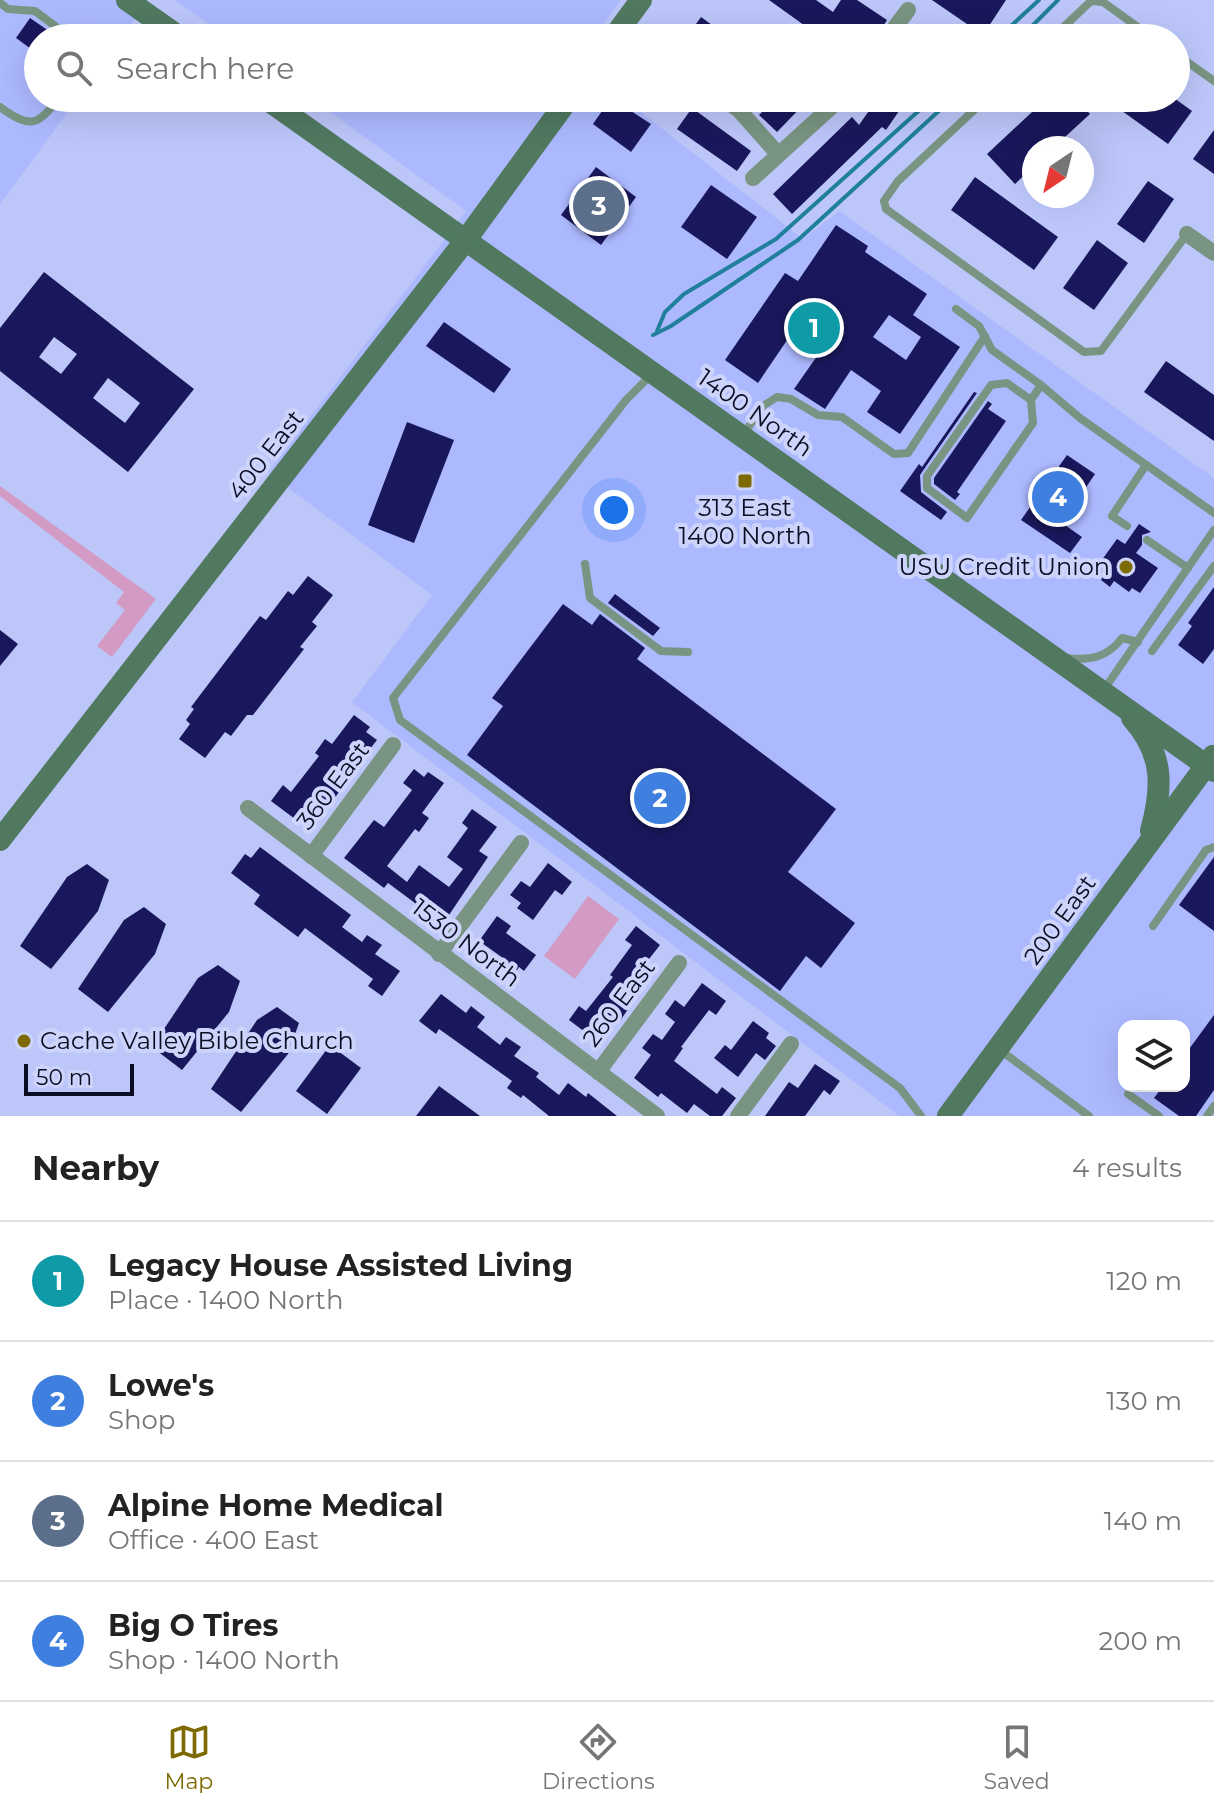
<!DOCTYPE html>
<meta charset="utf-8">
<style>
:root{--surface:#fff;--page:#f2f2f2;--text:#222;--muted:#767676;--line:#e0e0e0;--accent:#7e6a03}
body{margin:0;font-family:Montserrat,sans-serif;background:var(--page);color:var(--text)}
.controls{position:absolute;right:24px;bottom:24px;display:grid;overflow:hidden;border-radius:16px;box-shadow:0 8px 32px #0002}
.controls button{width:72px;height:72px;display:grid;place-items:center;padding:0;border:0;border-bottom:2px solid var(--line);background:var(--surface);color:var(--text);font:40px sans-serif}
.compass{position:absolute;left:1022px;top:136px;width:72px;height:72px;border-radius:50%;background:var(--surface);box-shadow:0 8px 32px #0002;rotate:215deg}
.scale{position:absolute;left:24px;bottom:20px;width:110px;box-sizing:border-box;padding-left:8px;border:4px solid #0a0c22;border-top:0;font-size:22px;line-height:28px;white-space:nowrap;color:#0a0c22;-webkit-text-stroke:6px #ccd4fb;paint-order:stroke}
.you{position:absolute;left:614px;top:510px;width:28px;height:28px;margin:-20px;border:6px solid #fff;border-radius:50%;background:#1a73e8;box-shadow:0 0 0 12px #1a73e833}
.badge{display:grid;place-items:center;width:52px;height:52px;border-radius:50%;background:var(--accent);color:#fff;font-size:26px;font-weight:700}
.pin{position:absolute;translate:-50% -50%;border:4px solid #fff;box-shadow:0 2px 8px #0006}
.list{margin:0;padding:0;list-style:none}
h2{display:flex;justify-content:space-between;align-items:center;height:104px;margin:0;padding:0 32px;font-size:34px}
h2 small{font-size:26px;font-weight:400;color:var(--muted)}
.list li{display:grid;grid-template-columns:52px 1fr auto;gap:24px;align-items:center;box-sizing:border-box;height:120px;padding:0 32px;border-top:2px solid var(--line)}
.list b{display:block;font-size:30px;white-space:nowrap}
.list p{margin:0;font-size:26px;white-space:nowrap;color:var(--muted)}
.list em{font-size:26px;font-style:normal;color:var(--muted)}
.icon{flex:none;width:44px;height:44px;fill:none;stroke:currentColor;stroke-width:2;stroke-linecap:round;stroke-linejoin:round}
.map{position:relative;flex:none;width:1214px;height:1116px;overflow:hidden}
.search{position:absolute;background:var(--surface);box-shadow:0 8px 32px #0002;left:24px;right:24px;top:24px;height:88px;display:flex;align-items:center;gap:20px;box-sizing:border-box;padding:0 28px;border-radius:44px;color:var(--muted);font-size:30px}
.sheet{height:584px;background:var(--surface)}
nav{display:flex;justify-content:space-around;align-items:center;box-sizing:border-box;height:112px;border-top:2px solid var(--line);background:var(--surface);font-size:22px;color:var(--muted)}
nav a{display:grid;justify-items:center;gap:4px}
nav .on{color:var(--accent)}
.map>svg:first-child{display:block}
</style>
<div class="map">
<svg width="1214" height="1116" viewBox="0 0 1214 1116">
<rect width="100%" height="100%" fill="#bcc6f9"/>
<g fill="#adb9ff" fill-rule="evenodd">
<polygon points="0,0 149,0 121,38 38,38 38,98 78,98 0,204"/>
<polygon points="175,0 621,0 593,38 228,38"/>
<path d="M311,98H623L803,239L839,211L1214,478V1116H899L352,702L432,595L268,473L466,211ZM1124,1026H1184V1086H1124Z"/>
</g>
<g fill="#d39ac4">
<polygon points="0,486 156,599 112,657 97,646 125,610 116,603 124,592 0,496"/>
<polygon points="588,896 619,919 575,979 544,956"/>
</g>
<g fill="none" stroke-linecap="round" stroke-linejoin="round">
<g stroke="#20809b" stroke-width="4">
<polyline points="998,38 1039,0"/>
<polyline points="1020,38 1058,0"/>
<polyline points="657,331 665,312 684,294 776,239 933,98"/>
<polyline points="653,335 671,326 798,240 953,98"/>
</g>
</g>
<g fill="#1a185c" fill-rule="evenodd">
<polygon points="769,0 816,0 833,12 841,0 857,0 887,20 876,38 822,38"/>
<polygon points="932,0 1006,0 983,35"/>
<polygon points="701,17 730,38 686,38"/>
<polygon points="30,18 59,38 38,38 38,54 16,38"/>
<polygon points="611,98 651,124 631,152 593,124"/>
<polygon points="776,98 810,98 777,132 759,115"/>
<polygon points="878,98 908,98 886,130 882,127 792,214 773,194 852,117 859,125"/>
<polygon points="1047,98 1075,98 1090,114 1053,148 1034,148 1034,166 1015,184 987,154"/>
<polygon points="1104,98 1174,98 1192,111 1168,144"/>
<polygon points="692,108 751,151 737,171 677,129"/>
<polygon points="1214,130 1214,174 1193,159"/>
<polygon points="596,167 636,197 601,245 561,215"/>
<polygon points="975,177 1058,237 1034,270 951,210"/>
<polygon points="1148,181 1174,199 1144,243 1117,224"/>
<polygon points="711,185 757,217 727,259 681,227"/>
<path d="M836,225L868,246L865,252L927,294L913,315L960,347L900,434L867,412L881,391L851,370L825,409L794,389L822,349L794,330L758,383L725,360L785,273L798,281ZM889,315L921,337L906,360L873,337Z"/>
<polygon points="1097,240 1128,263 1094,310 1063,288"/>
<path d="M44,272L194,389L128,472L0,371V328ZM54,337L77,354L61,374L39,357ZM108,378L140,403L125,423L93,398Z"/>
<polygon points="444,322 511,369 494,393 426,346"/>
<polygon points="1166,361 1214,395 1214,441 1144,392"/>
<polygon points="974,392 977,393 920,475 921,492 947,512 941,520 900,491 919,464 922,467"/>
<polygon points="988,401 992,404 988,409 1006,421 957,492 960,494 955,500 934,484 934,478"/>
<polygon points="407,422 454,440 414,543 368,525"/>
<polygon points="1067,455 1095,474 1062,523 1082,537 1070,553 1021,520"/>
<polygon points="1139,524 1151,532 1142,535 1142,545 1136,553 1158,568 1140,593 1132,588 1129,592 1114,581 1110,587 1101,580 1104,575 1096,568 1117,539 1125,544"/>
<polygon points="308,576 333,595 312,622 317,626 300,647 304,649 253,715 247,715 231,736 225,732 205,758 179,739 190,724 186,720 194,709 191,707 260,616 266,620 288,591 293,595"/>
<polygon points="1214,587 1214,649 1203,664 1178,645 1192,626 1188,623"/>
<polygon points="615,594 660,628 653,636 608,603"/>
<polygon points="563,604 592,625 600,614 645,648 637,659 836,809 788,872 855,923 821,968 806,956 780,991 467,755 503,706 492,698"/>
<polygon points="0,630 18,644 0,666"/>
<polygon points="354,715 370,727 366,732 377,740 366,754 357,748 329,784 339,792 311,831 271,801 283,785 291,792 319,756 315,753 325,739 332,744"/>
<polygon points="414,769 424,777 428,772 444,783 422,813 429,818 419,832 415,829 387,866 407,882 419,865 449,887 463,869 447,857 468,828 462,823 472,809 497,827 479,851 488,857 449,915 426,897 419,906 388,883 384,888 344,858 374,820 384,827 412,790 403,783"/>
<polygon points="260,847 351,915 342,927 362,942 367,935 382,945 375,954 400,971 382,996 368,986 373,979 305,928 298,937 254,904 260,895 231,873 245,854 251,858"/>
<polygon points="1214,857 1214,931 1179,905"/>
<polygon points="548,863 572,882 562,895 555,890 533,920 517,908 521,903 510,895 521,881 530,887"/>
<polygon points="87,864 109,880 98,911 51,969 20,946 67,877"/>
<polygon points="144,907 166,924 155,954 108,1012 78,989 124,920"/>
<polygon points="497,916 511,926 506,933 536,955 524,971 519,967 512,978 497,967 503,958 479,941"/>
<polygon points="636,926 660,945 642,968 651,975 620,1021 611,1015 593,1038 569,1020 579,1006 586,1011 613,977 610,975 632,945 625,940"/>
<polygon points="218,965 240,981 229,1012 182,1070 152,1047 198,978"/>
<polygon points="702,983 726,1001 716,1015 709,1010 681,1047 683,1048 674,1061 717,1094 722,1087 736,1098 722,1116 710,1116 694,1104 687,1113 661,1093 658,1097 634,1078 651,1055 642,1048 653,1034 662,1040 675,1022 665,1014 675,1000 684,1007"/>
<polygon points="441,994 466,1013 471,1006 485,1017 477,1027 500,1045 506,1037 521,1047 514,1056 539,1073 536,1077 559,1095 568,1083 586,1097 588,1093 617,1116 549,1116 523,1095 521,1098 507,1088 512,1081 439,1029 436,1034 419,1021"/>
<polygon points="277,1007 299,1023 288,1054 241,1112 211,1089 257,1020"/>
<polygon points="1214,1015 1214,1090 1196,1116 1179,1116 1154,1098 1163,1086 1184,1086 1184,1056"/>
<polygon points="753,1021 769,1033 766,1038 776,1046 765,1060 756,1053 738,1077 714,1058 725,1045 731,1050"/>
<polygon points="330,1045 361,1068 327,1114 296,1091"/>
<polygon points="815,1064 840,1081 830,1095 824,1090 805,1116 765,1116 789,1082 798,1088"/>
<polygon points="439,1086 480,1116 416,1116"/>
</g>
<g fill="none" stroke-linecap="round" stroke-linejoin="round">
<g stroke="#799482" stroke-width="8">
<polyline points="0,3 8,9 35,11 71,38"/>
<polyline points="1052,38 1091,1 1103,2 1153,38"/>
<polyline points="1176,54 1214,81"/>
<polyline points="987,98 898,181 884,201 886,209 1084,352 1101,351 1187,234"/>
<path d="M0,107C31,129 37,126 59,98"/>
<polyline points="956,309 979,326 992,350 1041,385 1031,400"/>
<polyline points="653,373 626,400 393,698 400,720 900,1088 921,1116"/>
<polygon points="1007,383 1031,400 1033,423 967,518 927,488 927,476 991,385"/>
<polyline points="1041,385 1080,418 1214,513"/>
<polyline points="743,435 763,406 777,397 791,399 818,415 842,417 894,454 908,453 985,336"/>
<polyline points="1127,526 1112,516 1146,465"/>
<polyline points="1147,540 1188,568"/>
<polyline points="585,564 590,598 661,651 688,652"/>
<polyline points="1152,651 1214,566"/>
<path d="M1067,658C1090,661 1108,657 1122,638L1138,642"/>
<polyline points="1103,691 1214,530"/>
<polyline points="1153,926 1206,850 1214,847"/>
<polyline points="1000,1050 1089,1116"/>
<polyline points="1128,1094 1159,1116"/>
<polyline points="1207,1116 1214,1106"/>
</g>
<g stroke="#799482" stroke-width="16">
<polyline points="623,24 641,38"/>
<polyline points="887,38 908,10"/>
<polyline points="723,98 739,110 778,154"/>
<polyline points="753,178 841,98"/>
<polyline points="1187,234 1214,253"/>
<polyline points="248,808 657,1116"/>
<polyline points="311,856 393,745"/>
<polyline points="439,954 521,843"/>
<polyline points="598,1072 679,963"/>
<polyline points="738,1116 791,1044"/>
</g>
<g stroke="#507960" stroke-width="22">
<polyline points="127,0 181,38"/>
<polyline points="613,38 641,0"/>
<polyline points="265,98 1214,771"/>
<path d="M1132,718C1164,754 1163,787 1151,831"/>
<polyline points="0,840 465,241 569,98"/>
<polyline points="948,1116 1213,756"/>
</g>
</g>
<g fill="#7e6a03" stroke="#ccd4fb" stroke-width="3">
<rect x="737" y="473" width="16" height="16" rx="4"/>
<circle cx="1126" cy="567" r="8"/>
<circle cx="24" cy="1041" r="8"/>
</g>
<g text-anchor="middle" stroke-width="8" stroke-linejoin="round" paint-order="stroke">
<g font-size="24" fill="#0a0c22" stroke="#ccd4fb">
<text transform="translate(755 413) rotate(35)" y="8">1400 North</text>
<text transform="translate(266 455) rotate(-52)" y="8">400 East</text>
<text transform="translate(333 786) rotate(-53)" y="8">360 East</text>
<text transform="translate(1060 920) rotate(-54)" y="8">200 East</text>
<text transform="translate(466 943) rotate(37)" y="8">1530 North</text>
<text transform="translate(619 1003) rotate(-53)" y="8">260 East</text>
</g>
<g font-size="24" fill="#0a0c22" stroke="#ccd4fb">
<text x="745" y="516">313 East<tspan x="745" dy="28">1400 North</tspan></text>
<text x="1110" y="575" text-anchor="end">USU Credit Union</text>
<text x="40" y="1049" text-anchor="start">Cache Valley Bible Church</text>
</g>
</g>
</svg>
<div class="controls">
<button><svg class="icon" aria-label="layers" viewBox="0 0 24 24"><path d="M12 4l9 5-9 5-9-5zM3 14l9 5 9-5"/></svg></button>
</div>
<svg class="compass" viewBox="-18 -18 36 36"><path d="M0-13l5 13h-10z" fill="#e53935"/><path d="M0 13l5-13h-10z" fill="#767676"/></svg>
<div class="scale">50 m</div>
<div class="you"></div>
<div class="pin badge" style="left:814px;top:328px;background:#0f9aa8">1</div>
<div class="pin badge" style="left:660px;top:798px;background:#3f7fe0">2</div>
<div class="pin badge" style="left:599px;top:206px;background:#5c6f8a">3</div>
<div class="pin badge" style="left:1058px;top:497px;background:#3f7fe0">4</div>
<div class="search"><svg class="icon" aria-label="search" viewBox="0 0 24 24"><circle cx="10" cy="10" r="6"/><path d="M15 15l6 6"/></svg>Search here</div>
</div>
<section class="sheet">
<h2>Nearby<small>4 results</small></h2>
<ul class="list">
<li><span class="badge" style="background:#0f9aa8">1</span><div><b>Legacy House Assisted Living</b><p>Place · 1400 North</p></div><em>120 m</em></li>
<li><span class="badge" style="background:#3f7fe0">2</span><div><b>Lowe's</b><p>Shop</p></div><em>130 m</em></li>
<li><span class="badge" style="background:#5c6f8a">3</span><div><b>Alpine Home Medical</b><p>Office · 400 East</p></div><em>140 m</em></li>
<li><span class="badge" style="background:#3f7fe0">4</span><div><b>Big O Tires</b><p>Shop · 1400 North</p></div><em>200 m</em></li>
</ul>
</section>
<nav>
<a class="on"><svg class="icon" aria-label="map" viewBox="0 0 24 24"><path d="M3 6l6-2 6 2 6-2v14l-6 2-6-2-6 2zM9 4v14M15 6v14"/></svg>Map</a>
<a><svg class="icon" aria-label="directions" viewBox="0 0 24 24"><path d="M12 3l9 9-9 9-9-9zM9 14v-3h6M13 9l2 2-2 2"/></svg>Directions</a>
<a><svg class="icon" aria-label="saved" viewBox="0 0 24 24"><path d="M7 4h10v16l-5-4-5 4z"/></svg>Saved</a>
</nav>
